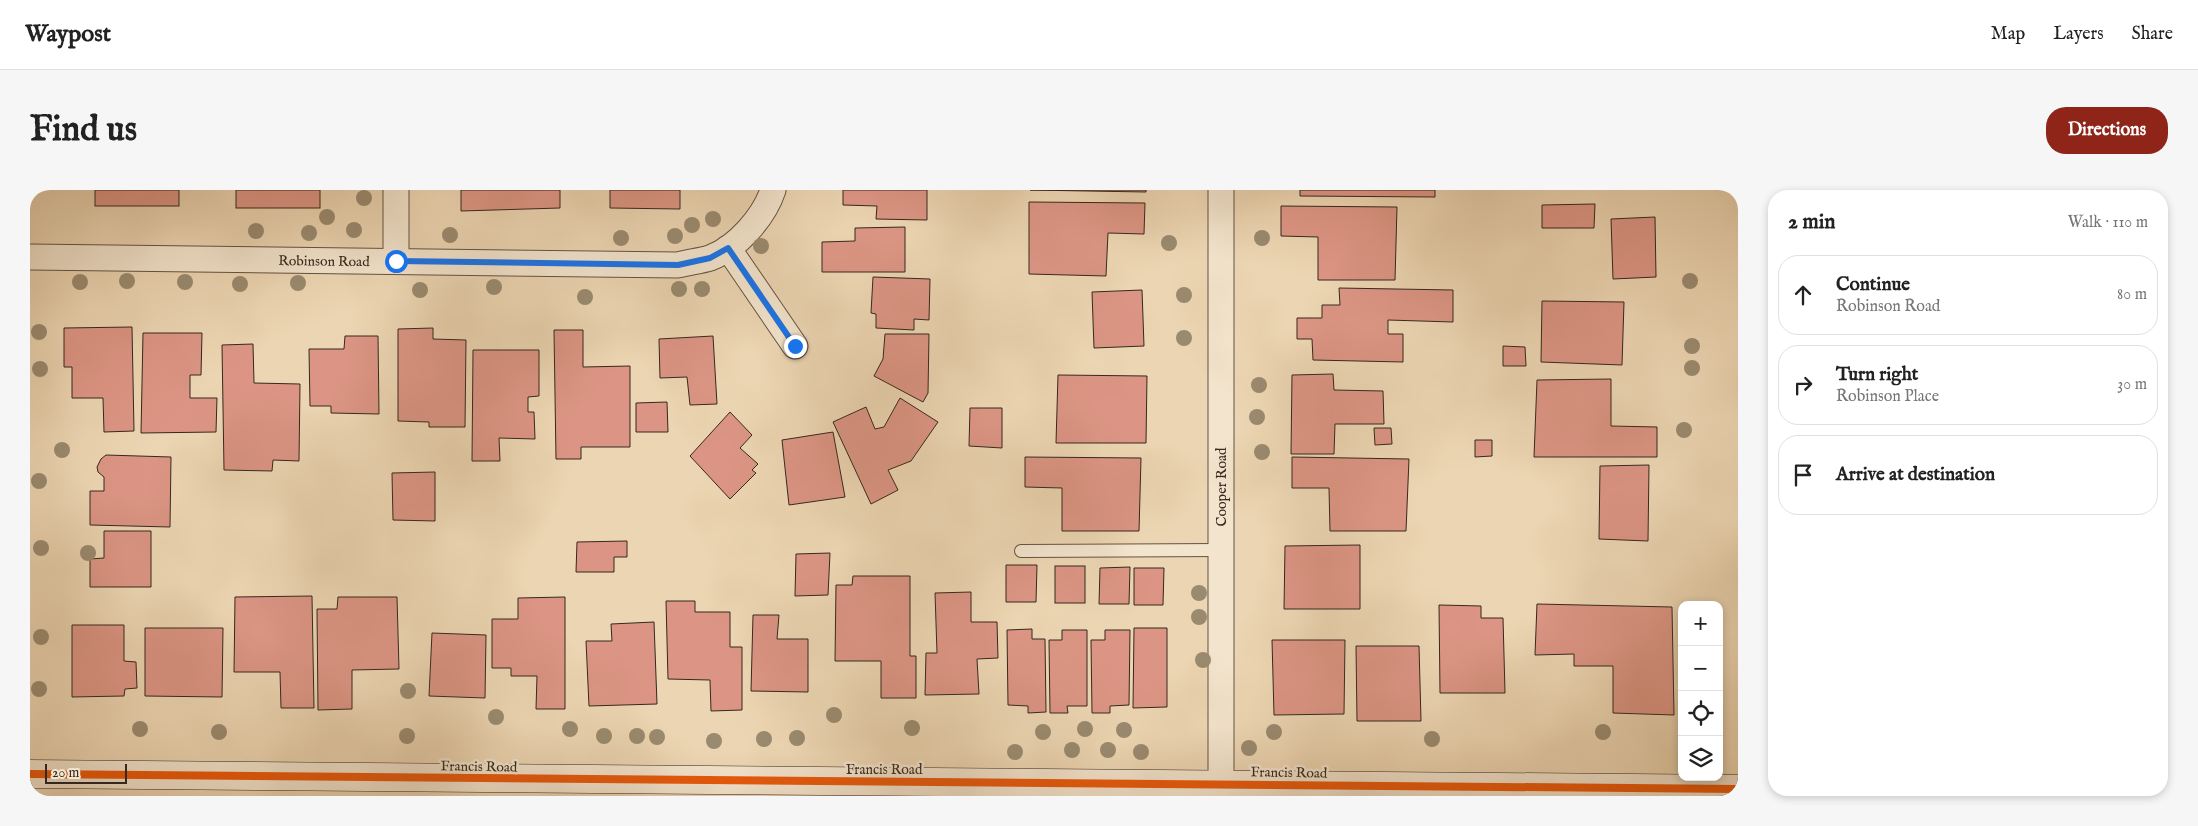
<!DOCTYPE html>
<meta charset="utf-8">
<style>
:root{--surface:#fff;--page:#f6f6f6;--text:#222;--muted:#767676;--line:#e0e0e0;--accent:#8f2418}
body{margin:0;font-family:"IM FELL English",serif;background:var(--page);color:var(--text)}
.controls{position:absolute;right:15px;bottom:15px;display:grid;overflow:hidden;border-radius:10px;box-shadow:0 2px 8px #0003}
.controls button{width:45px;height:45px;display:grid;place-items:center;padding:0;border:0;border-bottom:1px solid var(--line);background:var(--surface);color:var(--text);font:25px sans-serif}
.scale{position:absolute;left:15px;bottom:12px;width:82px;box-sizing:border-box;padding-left:5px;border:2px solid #35281e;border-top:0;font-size:14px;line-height:18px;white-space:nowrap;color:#35281e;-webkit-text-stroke:4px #f3e4cd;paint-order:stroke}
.stop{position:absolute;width:15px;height:15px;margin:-11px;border:4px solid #1a73e8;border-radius:50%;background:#fff}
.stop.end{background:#1a73e8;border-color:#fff;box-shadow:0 1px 5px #0008}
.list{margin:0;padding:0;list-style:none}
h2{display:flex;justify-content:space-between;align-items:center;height:65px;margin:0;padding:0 20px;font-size:21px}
h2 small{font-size:16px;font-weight:400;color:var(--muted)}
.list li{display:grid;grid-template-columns:32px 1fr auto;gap:15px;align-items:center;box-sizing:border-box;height:80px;margin:0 10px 10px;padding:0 10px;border:1px solid var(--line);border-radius:20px}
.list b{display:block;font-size:19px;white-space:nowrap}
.list p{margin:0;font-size:16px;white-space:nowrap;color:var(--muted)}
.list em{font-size:16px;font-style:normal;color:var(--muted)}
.icon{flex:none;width:28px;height:28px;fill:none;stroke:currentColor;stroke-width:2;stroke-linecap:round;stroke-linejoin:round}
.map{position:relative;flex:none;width:1708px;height:606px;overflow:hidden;border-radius:20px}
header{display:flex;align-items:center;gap:30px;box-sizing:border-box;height:70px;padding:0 25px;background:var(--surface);border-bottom:1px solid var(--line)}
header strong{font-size:24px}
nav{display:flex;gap:28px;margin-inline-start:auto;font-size:18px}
.intro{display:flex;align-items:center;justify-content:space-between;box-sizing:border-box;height:120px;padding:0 30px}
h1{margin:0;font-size:35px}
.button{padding:12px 22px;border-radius:20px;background:var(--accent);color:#fff;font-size:18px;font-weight:700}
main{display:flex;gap:30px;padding:0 30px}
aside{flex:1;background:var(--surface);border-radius:20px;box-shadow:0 2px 8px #0003}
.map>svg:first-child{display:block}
</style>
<header>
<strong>Waypost</strong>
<nav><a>Map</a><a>Layers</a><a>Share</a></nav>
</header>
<div class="intro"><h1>Find us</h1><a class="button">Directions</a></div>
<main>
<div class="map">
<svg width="1708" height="606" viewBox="0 0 1708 606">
<rect width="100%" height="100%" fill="#ecd5b2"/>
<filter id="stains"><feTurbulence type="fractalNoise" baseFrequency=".004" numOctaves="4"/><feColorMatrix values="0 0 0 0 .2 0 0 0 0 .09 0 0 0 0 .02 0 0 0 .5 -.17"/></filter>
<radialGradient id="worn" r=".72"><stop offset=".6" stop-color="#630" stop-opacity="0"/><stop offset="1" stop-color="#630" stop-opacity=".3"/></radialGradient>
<g fill="#dc9584" stroke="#35281e">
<rect x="65" y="0" width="84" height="16"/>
<rect x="206" y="0" width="84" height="18"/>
<polygon points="431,0 530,0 530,18 431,21"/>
<polygon points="580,0 650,0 650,19 580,18"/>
<polygon points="813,0 897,0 897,30 846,29 847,16 813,15"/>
<polygon points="1000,0 1116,0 1116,2"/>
<polygon points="1270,0 1405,0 1405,7 1270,6"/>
<polygon points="999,12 1115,13 1114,44 1078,43 1076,86 999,84"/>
<polygon points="1565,14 1564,38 1512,38 1512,15"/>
<polygon points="1251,16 1367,17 1365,90 1288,90 1288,47 1251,46"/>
<polygon points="1625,27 1626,87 1583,89 1581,29"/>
<polygon points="875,37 875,82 792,82 792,52 825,51 825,38"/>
<polygon points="843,87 900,89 899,130 884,129 884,140 846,138 846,124 841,123"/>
<polygon points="1309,98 1423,100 1423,132 1358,130 1358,144 1373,144 1373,172 1283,170 1282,149 1267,149 1267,128 1292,128 1292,115 1310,115"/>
<polygon points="1112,100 1114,156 1064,158 1062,102"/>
<polygon points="1512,111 1594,112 1592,175 1511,172"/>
<polygon points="102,137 104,241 74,242 73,208 42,208 42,177 34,177 34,138"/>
<polygon points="403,138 403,149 436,150 435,237 399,237 399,232 368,231 368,139"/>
<polygon points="524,140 553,140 553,177 600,176 600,257 551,257 551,269 526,269"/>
<polygon points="113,143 172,143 171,185 160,185 160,208 187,208 186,242 111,243"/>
<polygon points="855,144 899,144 898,203 893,212 844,186 853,169"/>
<polygon points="315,146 348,146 349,224 301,223 301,216 280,216 279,159 314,159"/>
<polygon points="683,146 687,214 660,215 657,187 630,188 629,149"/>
<polygon points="223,154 224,193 270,194 269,271 243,270 242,281 194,280 192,155"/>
<polygon points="1473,156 1495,157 1496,176 1473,176"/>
<polygon points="443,160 509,160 509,206 498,207 498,222 504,222 505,249 469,248 470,271 442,271"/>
<polygon points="1303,184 1304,200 1353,201 1354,234 1305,234 1304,264 1261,264 1262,185"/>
<polygon points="1028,185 1117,186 1116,253 1026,253"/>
<polygon points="1581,189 1581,236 1627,237 1627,267 1504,267 1507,190"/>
<polygon points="870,208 908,232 881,271 858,280 868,300 841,314 803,232 836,217 845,239 854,237"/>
<polygon points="637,212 638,242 606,242 606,213"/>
<polygon points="940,218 972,218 972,258 939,256"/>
<polygon points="700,222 722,245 710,258 728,274 722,280 726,283 700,309 660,266"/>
<polygon points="1344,238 1361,238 1362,254 1345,255"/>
<polygon points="803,242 815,307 759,315 752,250"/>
<polygon points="1445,250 1462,250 1462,266 1445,267"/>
<polygon points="76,265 141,267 140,337 60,335 60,301 74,301 74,287 68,282 67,277 71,269"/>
<polygon points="995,267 1111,268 1109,341 1032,341 1032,298 995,297"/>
<polygon points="1262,267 1379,269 1376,341 1300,341 1299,298 1262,298"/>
<polygon points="1619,275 1618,351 1569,349 1570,276"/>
<polygon points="405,282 405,331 363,330 362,283"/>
<polygon points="74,341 121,341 121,397 60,397 60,369 74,368"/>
<polygon points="597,351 597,367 584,367 584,382 546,382 547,352"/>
<polygon points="1330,355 1330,419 1254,419 1255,356"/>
<polygon points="800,363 798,405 765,406 766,364"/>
<polygon points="976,375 1007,375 1006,412 976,412"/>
<rect x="1025" y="376" width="30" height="37"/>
<polygon points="1100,377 1099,414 1069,414 1070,378"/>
<polygon points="1104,378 1134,378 1133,415 1104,415"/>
<polygon points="823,386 880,386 880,466 886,466 886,508 851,508 851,471 805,471 806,395 822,395"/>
<polygon points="941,402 941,432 967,432 968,468 947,469 949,504 895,505 896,463 907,463 905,403"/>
<polygon points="282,406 284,518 251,518 250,482 204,482 205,407"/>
<polygon points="308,407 367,407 369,479 322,480 322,519 288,520 287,419 307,419"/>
<polygon points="535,407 535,519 506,519 507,486 481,486 481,478 462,478 462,429 488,429 488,408"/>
<polygon points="636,411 665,411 665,422 700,422 700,457 712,457 712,520 681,521 680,490 638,489"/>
<polygon points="1507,414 1642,417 1644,525 1583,523 1583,476 1544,476 1544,464 1505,465"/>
<polygon points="1409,415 1451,416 1451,428 1473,428 1475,503 1410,503"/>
<polygon points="723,425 749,425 747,449 778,449 778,502 721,501"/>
<polygon points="624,432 627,514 559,516 556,451 582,451 581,434"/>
<polygon points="42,435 94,435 94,471 106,472 107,498 95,499 94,506 42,507"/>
<polygon points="115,438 193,438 192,507 115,506"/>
<polygon points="1104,438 1137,438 1137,517 1103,518"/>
<polygon points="1002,439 1002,449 1015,449 1016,522 998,523 998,516 978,515 977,440"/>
<polygon points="1032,440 1057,440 1057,516 1037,516 1038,523 1020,523 1019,450 1032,450"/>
<polygon points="1075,440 1100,440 1099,515 1080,516 1080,523 1062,523 1061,450 1075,450"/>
<polygon points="402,443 456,445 455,508 399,506"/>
<polygon points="1242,450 1315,450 1314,524 1244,525"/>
<polygon points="1326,456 1389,456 1391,531 1327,531"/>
</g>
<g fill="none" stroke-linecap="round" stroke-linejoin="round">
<defs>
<polyline id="lane" points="991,361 1191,360"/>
<g id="street">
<polyline points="366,0 366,71"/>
<polyline points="1191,0 1191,593"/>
<polyline points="698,58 765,156"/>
<path id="s1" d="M0,67L648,75C659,72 670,71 680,68C707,58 734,27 743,0"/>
</g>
<polyline id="secondary" points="0,584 1708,599"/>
</defs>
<use href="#lane" stroke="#635343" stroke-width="14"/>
<use href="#street" stroke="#635343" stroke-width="27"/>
<use href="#secondary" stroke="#35281e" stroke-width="29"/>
<use href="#lane" stroke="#f3e4cd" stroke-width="12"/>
<use href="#street" stroke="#f3e4cd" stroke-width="25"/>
<use href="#secondary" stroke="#f3e4cd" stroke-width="28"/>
<defs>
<polyline id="cycleway" points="0,584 1708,599"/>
</defs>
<use href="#cycleway" stroke="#f3e4cd" stroke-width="11"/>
<use href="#cycleway" stroke="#e8590c" stroke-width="8"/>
</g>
<g fill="#9a8a6f">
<circle cx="334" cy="8" r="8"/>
<circle cx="297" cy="27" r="8"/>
<circle cx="683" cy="29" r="8"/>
<circle cx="662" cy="35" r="8"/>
<circle cx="324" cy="40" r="8"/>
<circle cx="226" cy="41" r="8"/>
<circle cx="279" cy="43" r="8"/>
<circle cx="420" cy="45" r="8"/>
<circle cx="645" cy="46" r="8"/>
<circle cx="591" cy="48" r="8"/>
<circle cx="1232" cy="48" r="8"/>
<circle cx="1139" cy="53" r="8"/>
<circle cx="731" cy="56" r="8"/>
<circle cx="97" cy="91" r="8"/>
<circle cx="1660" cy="91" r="8"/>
<circle cx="50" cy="92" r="8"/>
<circle cx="155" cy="92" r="8"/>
<circle cx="268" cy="93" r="8"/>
<circle cx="210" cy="94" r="8"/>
<circle cx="464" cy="97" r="8"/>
<circle cx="649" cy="99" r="8"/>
<circle cx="672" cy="99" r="8"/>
<circle cx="390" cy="100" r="8"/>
<circle cx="1154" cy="105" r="8"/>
<circle cx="555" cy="107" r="8"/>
<circle cx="9" cy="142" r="8"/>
<circle cx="1154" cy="148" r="8"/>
<circle cx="1662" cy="156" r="8"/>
<circle cx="1662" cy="178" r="8"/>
<circle cx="10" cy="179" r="8"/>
<circle cx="1229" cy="195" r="8"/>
<circle cx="1227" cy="227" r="8"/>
<circle cx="1654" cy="240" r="8"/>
<circle cx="32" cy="260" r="8"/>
<circle cx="1232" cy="262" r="8"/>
<circle cx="9" cy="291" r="8"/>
<circle cx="11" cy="358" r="8"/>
<circle cx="58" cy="363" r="8"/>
<circle cx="1169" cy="403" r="8"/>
<circle cx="1169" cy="427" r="8"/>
<circle cx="11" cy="447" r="8"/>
<circle cx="1173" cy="470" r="8"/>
<circle cx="9" cy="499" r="8"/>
<circle cx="378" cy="501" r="8"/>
<circle cx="804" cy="525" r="8"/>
<circle cx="466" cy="527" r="8"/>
<circle cx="882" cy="538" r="8"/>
<circle cx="110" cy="539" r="8"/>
<circle cx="540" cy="539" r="8"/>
<circle cx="1055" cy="539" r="8"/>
<circle cx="1094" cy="540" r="8"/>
<circle cx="189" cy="542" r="8"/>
<circle cx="1013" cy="542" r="8"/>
<circle cx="1244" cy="542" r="8"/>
<circle cx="1573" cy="542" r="8"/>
<circle cx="377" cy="546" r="8"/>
<circle cx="574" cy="546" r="8"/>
<circle cx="607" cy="546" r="8"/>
<circle cx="627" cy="547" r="8"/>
<circle cx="767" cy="548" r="8"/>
<circle cx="734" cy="549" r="8"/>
<circle cx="1402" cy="549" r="8"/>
<circle cx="684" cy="551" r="8"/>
<circle cx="1219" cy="558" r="8"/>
<circle cx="1042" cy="560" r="8"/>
<circle cx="1078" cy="560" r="8"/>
<circle cx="985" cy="562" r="8"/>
<circle cx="1111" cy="562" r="8"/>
</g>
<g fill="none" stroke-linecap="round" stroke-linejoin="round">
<polyline stroke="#1a73e8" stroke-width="6" points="366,71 648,75 680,68 698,58 765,156"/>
</g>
<g text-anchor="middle" stroke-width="5" stroke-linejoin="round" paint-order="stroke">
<g font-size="14" fill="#35281e" stroke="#f3e4cd">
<text dy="5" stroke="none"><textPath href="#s1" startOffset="294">Robinson Road</textPath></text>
<text transform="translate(1191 297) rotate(-90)" y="5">Cooper Road</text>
<text transform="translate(449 576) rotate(1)" y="5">Francis Road</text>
<text x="854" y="584">Francis Road</text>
<text transform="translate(1259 582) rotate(1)" y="5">Francis Road</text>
</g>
</g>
<rect width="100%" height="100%" filter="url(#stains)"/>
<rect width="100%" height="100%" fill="url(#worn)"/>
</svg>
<div class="controls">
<button>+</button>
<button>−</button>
<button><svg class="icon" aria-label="locate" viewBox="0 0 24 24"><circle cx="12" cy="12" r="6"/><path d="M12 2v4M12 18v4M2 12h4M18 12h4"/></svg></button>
<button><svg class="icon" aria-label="layers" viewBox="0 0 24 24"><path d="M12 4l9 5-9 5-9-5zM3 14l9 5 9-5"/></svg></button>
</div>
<div class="scale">20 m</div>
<div class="stop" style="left:366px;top:71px"></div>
<div class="stop end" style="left:765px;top:156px"></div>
</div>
<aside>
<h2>2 min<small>Walk · 110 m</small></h2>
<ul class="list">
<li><svg class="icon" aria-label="ahead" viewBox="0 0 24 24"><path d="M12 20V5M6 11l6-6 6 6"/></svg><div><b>Continue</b><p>Robinson Road</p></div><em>80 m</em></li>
<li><svg class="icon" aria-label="right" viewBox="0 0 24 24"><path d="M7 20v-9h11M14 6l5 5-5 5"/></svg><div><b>Turn right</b><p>Robinson Place</p></div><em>30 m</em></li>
<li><svg class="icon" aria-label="arrive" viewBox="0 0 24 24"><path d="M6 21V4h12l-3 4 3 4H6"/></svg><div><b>Arrive at destination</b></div></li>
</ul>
</aside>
</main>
